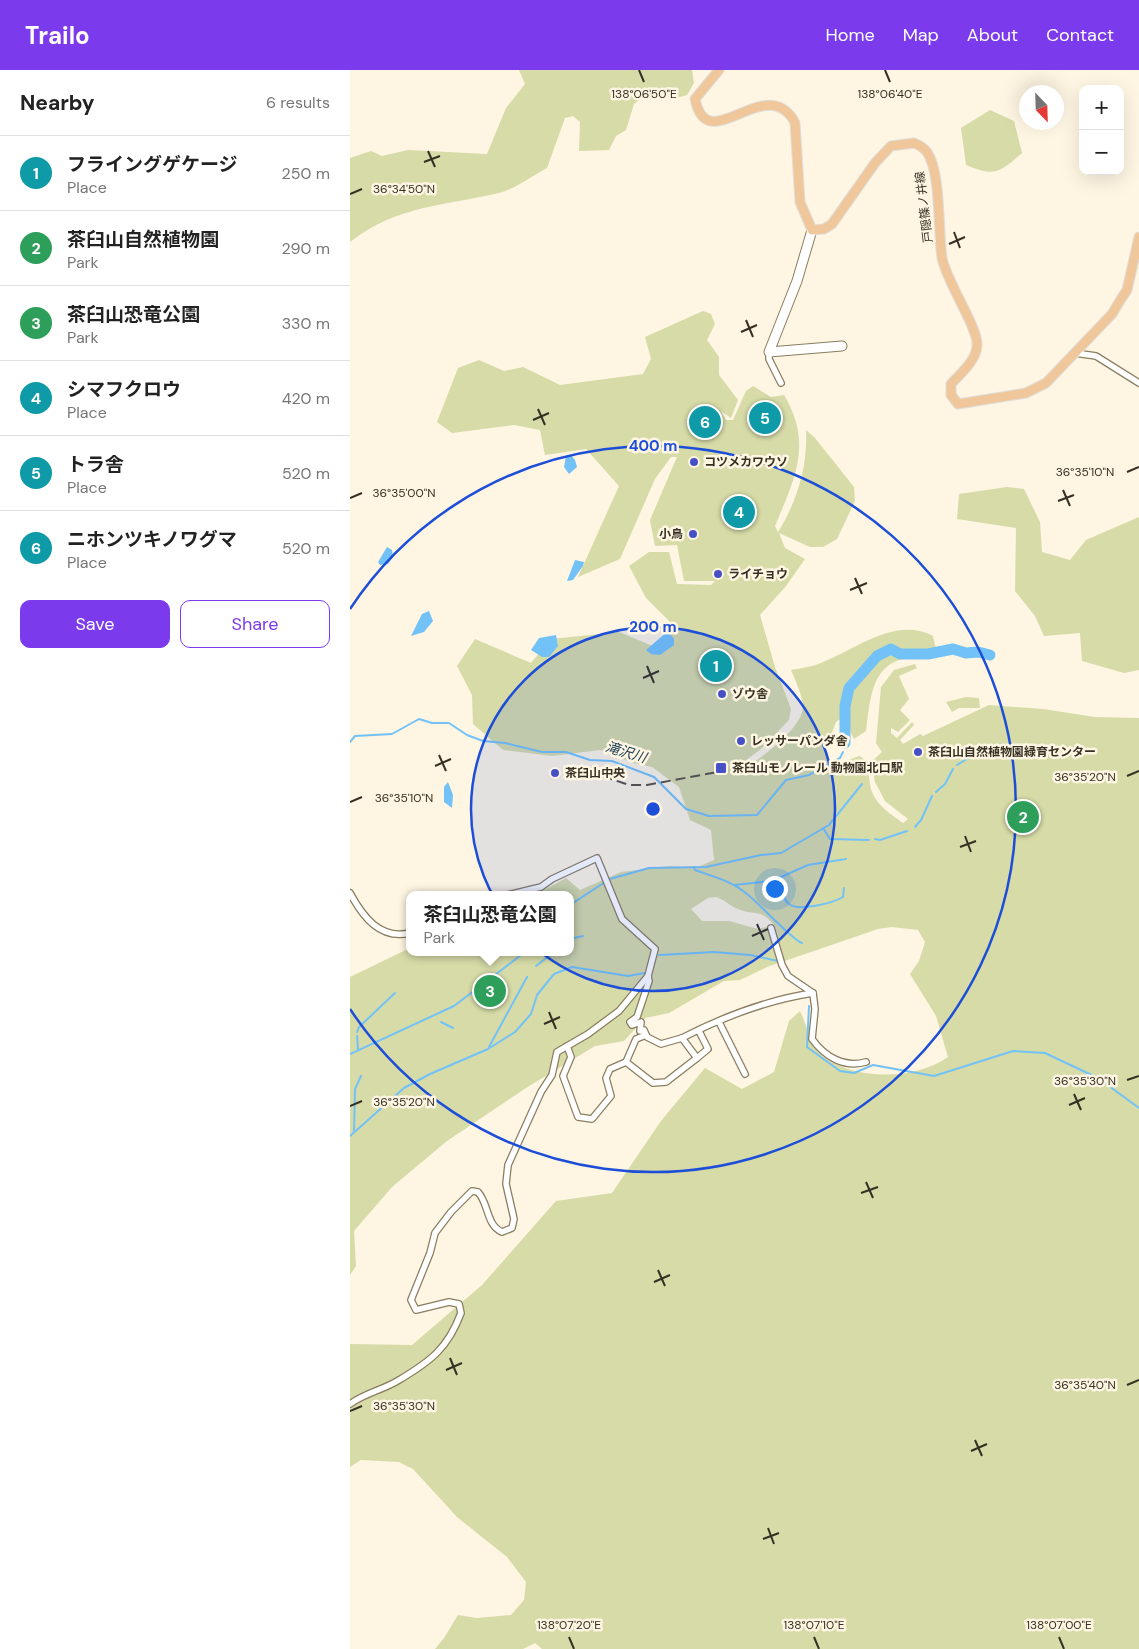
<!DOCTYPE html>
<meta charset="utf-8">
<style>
:root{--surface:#fff;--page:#f6f6f6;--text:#222;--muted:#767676;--line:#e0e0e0;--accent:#7c3aed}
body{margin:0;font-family:"DM Sans","Noto Sans JP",sans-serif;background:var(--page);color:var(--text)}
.controls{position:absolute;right:15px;top:15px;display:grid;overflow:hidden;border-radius:10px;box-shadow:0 5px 20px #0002}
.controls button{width:45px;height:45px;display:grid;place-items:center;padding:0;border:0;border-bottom:1px solid var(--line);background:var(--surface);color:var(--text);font:25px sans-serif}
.compass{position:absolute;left:669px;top:15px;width:45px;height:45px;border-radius:50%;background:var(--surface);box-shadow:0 5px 20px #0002;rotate:157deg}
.you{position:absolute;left:424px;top:818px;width:18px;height:18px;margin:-12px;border:4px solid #fff;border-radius:50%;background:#1a73e8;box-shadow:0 0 0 8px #1a73e833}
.badge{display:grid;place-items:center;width:32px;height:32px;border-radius:50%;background:var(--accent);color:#fff;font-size:16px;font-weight:700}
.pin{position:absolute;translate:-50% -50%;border:2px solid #fff;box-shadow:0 1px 5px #0006}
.popup{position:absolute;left:56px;top:821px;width:168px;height:65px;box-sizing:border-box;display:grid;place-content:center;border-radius:10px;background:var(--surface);filter:drop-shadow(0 1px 4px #0005);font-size:16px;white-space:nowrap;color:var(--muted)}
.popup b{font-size:19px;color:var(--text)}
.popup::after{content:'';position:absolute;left:50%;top:100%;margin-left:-10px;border:10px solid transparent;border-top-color:var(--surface)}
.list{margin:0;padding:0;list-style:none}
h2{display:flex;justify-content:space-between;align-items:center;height:65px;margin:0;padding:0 20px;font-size:21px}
h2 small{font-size:16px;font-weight:400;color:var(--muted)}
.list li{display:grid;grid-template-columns:32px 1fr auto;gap:15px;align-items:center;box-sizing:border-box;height:75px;padding:0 20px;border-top:1px solid var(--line)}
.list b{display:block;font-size:19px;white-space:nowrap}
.list p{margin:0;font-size:16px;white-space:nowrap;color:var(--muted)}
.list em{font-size:16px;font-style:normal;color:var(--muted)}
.actions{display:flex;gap:10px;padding:15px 20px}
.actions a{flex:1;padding:11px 0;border:1px solid var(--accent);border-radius:10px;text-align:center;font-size:18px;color:var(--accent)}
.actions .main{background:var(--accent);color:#fff}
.map{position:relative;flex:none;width:789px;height:1579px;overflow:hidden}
header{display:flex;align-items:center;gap:30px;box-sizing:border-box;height:70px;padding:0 25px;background:var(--accent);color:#fff}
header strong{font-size:24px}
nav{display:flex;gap:28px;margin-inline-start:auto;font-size:18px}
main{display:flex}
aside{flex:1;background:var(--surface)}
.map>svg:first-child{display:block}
</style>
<header>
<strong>Trailo</strong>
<nav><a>Home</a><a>Map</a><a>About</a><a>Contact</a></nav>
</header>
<main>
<aside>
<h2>Nearby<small>6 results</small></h2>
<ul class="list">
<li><span class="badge" style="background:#0f9aa8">1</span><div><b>フライングゲケージ</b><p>Place</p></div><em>250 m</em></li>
<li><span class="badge" style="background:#2e9e5b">2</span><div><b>茶臼山自然植物園</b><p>Park</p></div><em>290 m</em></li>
<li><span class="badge" style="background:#2e9e5b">3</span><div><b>茶臼山恐竜公園</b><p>Park</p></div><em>330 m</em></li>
<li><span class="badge" style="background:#0f9aa8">4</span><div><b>シマフクロウ</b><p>Place</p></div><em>420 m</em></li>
<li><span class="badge" style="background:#0f9aa8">5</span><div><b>トラ舎</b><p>Place</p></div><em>520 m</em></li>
<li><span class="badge" style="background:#0f9aa8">6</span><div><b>ニホンツキノワグマ</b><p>Place</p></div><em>520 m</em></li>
</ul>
<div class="actions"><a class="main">Save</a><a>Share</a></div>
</aside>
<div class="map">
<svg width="789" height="1579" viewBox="0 0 789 1579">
<rect width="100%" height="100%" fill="#fef5e2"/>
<g fill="#d6dba7" fill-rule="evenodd">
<path d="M169,0H342L344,13L337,25L323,29L304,19L284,34L276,60L266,66L259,80L229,81L230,52L223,46L215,48L197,98C182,106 165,119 149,123C93,136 48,135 0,172V88L21,81L32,86L58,80L137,84L156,38L175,14Z"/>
<path d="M640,40L664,51L672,83C649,103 644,107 616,95L611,58Z"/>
<path d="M353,241L361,244L365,254L357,270L369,287V305L388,330L381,348L371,341L376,350H383L396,321L403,316L421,327L434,325C463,374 445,408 425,456L428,462C447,432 458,395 456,360L465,368L504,417L505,431L487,469L473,477H460L429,463L435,478L455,489L436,516L410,545L425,597L441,639L439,650L411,679L395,691L377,695L392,700C410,689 452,659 453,637C453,626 445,610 441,600C451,598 462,597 471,593C505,580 545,546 583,566L587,584C576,586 563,585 552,589C520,598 520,633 516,661L504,669L493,647L486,652L475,681L483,696L509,686C520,689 518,712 522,722C528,737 541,744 553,753L558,749L535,731L525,712L521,692L532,682L526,673L531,617L544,600L565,594L567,598L549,606L559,629L550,640L560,650L548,662L541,658V663L547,668L562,652L564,655L550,670L553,674L570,664L573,666L639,635L693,639L745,647L789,648V1579H192L185,1573L173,1579H85L94,1568L108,1545L127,1548L161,1545L174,1530L176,1512L157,1487L107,1447L63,1399L49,1392L11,1390L0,1397V1274L62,1275L132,1215L206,1131L262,1123L311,1051L355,998L392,1019L424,1002L439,951L450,941C455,951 462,976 469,983C500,1011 565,1011 598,987L586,946L560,904L569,891L575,872L568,860L542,857L528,859L417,897L390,910L374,911L319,943L295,948L274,971L245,976L176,1018L97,1071L42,1117L4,1161L6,1196L0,1205V907L60,878V882H220V825H185L216,808L230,820L271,802L320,796L345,798L364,790L361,760L340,750L329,717L302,697L283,693L250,680L202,686L153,680L123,654L122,625L107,596L125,569L181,593L201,569L269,562L305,577L325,557L296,528L279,496L299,482H319L327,514L361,515L365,511H334L327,475L305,476L300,450L327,387H321L305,409L270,489L228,507L269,416L236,379L195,385L190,360L164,355L102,363L87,352L108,298L129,290L154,301L173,297L210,315L293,304L301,289L295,267ZM366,827C375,830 380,836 388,839C404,846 411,838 424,855L408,859L379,851H352L341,839L358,828Z"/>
<polygon points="657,417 674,419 690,452 692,482 720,490 736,470 789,447 789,600 774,603 732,591 730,563 694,566 685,546 665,521 666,458 607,449 609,424"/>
<polygon points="616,627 629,628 630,638 609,638 602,642 596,632"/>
</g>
<g fill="#73c2f7">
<polygon points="221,385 225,390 227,397 219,404 214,397 216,386"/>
<polygon points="37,477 42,480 43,487 38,494 30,495 28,492"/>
<polygon points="225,490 234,492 233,496 223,510 217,511"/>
<polygon points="79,541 83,551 74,562 61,566 72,544"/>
<polygon points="318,561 324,569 324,575 310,585 301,584 296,580"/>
<polygon points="206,565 208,576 199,587 192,587 181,580 189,568"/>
<polygon points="98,712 103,725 102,738 94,732 94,717"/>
</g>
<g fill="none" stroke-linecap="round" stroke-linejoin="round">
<g stroke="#73c2f7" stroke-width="2">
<polyline points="0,672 5,666 42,664 69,649 82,653 99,653 117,665 133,671 155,673 192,682 216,682 240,690 262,691 304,707 336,739 359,746 407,745 436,710 459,705 490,688 493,682"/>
<path d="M607,695C640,675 645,668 684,682"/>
<polyline points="526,705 538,698"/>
<polyline points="586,722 595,714 603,699"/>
<polyline points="565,757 571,750 582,726"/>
<polyline points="473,758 480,769 519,770"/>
<polyline points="525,769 530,770 557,761"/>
<path d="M344,797L345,800C364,807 382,811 397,824C409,833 442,870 452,873"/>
<path d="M430,808C433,816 432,829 439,834C448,842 483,833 493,827L494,818"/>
<polyline points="260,809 299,798 356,797 411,785 431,783 479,755 512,714"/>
<polyline points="385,815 422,811 458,795 496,789"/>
<polyline points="220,835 255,812"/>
<polyline points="220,869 233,866"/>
<polyline points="309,885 364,882 400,885 428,891"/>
<polyline points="186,896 204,882"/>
<polyline points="459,936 457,977 490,1001 504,1003 523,995 584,1006 663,981 695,983 748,1008 789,1038"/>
<polyline points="91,952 103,958"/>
<polyline points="7,962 9,957 45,923"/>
<polyline points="7,966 8,979"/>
<polyline points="139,977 177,907"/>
<polyline points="0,984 104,936 175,882"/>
<polyline points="4,1062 5,1019 11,1006"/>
<polyline points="0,1066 54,1018 80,1004 138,979 165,962 181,944 187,925 204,904 222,897 278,906 295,903"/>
</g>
<polyline stroke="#73c2f7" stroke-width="11" points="495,673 495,636 499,618 527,586 541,579 550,584 578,584 603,579 616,583 628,582 640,585"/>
<defs>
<g id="street">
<polyline points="419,282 419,289 431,313"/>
<polyline points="725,283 746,286 789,313"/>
<path d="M0,823C13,847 30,870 60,863"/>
<path d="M421,858L432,895L438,906L463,923L465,939L462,969C475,987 494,998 516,992"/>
<polyline points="298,906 299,911 287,947 280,952 282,955 291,952 290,961 294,960 297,967 311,974 332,968"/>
<polyline points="369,952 395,1004"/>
<path d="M217,976L221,987L213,1006L228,1047L242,1049L261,1026L256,1008L260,999L276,992L303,1013L316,1012L347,988L332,968C373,947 417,930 463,923"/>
<polyline points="347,988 358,979 349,961"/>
<polyline points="276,992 286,969 296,965"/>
<path d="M0,1334C15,1323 33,1320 49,1310C81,1291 98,1278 111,1243L109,1234L99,1232L66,1240L61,1230L80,1183L85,1163L101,1142L122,1121L128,1122C139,1134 136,1155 152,1162L162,1158L164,1149L156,1114L158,1095L191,1022L202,1005L207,982L238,964L269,941L298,906L305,879L272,849L247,788L202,809L191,817L157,825"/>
</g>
<polyline id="secondary" points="462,160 447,211 419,282 492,276"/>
<path id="primary" d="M369,0L345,29C356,83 402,20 433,39C439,43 442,46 445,53L450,132L462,160L474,159L482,154L525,93L541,76L564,73C569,75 574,78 577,82C591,102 588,161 592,188C597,213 629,259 627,276C626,291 610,304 601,314V325L608,334L676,323L696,313L762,244L771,229L777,220L789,167"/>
</defs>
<use href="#street" stroke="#8a7d60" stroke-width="8"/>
<use href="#secondary" stroke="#8a7d60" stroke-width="11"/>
<use href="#primary" stroke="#dfdedc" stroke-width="11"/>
<use href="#street" stroke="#fff" stroke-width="5.5"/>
<use href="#secondary" stroke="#fff" stroke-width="9"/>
<use href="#primary" stroke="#efc79a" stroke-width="9"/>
<polyline stroke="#575244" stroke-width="2" stroke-dasharray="10 5" stroke-linecap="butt" points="223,703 243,703 279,715 297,715 378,700"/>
</g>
<path fill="none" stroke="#353023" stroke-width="2" d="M289,0L294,12M535,0L540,12M78,81L85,97M74,92L90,86M0,124L12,119M604,162L610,178M599,174L615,167M396,250L403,267M391,262L407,255M188,339L195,355M183,350L199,343M777,402L789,397M713,420L720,436M0,428L12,423M708,431L724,425M505,508L512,524M500,520L517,513M297,596L304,613M293,608L309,601M89,685L96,701M85,696L101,689M777,706L789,701M0,732L12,727M615,766L621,782M610,777L626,771M407,854L414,870M402,866L418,859M199,942L206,959M194,954L210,947M777,1010L789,1006M724,1024L731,1040M719,1035L735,1028M0,1036L12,1031M516,1112L523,1128M511,1123L528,1117M308,1200L315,1216M304,1212L320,1205M100,1288L107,1305M96,1300L112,1293M777,1315L789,1310M0,1341L12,1336M625,1370L632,1386M621,1381L637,1374M418,1458L424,1474M413,1469L429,1463M219,1567L224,1579M464,1567L469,1579M709,1567L714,1579"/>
<circle cx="303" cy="739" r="182" fill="#1d4ed8" fill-opacity=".12"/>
<g fill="none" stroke="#1d4ed8" stroke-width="2.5">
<circle cx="303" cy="739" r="182"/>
<path d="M0 539A363 363 0 1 1 0 939"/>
</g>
<g fill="#4551c5" stroke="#fef5e2" stroke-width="2">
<circle cx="344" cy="392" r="5"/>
<circle cx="343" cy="464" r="5"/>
<circle cx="368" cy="504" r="5"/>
<circle cx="372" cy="624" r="5"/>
<circle cx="391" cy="671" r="5"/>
<circle cx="568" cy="682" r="5"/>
<rect x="365" y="692" width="12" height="12" rx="2.5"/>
<circle cx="205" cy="703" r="5"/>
</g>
<g text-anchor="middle" stroke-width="5" stroke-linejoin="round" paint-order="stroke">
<g font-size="12" fill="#353023" stroke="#fef5e2">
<text transform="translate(574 137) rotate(-97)" y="4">戸隠篠ノ井線</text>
</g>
<g font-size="12" font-weight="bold" fill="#353023" stroke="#fef5e2" text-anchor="start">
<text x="354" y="396">コツメカワウソ</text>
<text x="333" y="468" text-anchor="end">小鳥</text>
<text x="378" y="508">ライチョウ</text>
<text x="382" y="628">ゾウ舎</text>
<text x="401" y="675">レッサーパンダ舎</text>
<text x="578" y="686">茶臼山自然植物園緑育センター</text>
<text x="382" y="702">茶臼山モノレール 動物園北口駅</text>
<text x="215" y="707">茶臼山中央</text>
</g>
<g font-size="14" font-style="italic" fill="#1a3c52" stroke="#fef5e2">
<text transform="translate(276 682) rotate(17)" y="5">滝沢川</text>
</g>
</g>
<g font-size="12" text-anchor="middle" fill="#353023" stroke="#fef5e2" stroke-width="5" stroke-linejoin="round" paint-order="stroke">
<text x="294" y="28">138°06'50"E</text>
<text x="540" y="28">138°06'40"E</text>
<text x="54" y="123">36°34'50"N</text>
<text x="735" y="406">36°35'10"N</text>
<text x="54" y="427">36°35'00"N</text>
<text x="735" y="711">36°35'20"N</text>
<text x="54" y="732">36°35'10"N</text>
<text x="735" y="1015">36°35'30"N</text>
<text x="54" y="1036">36°35'20"N</text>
<text x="735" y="1319">36°35'40"N</text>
<text x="54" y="1340">36°35'30"N</text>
<text x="219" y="1559">138°07'20"E</text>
<text x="464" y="1559">138°07'10"E</text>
<text x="709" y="1559">138°07'00"E</text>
</g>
<circle cx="303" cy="739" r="8" fill="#1d4ed8" stroke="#fef5e2" stroke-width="2.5"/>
<g font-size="15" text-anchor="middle" font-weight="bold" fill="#1d4ed8" stroke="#fef5e2" stroke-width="5" stroke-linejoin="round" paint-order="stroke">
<text x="303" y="381">400 m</text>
<text x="303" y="562">200 m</text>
</g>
</svg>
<div class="controls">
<button>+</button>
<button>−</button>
</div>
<svg class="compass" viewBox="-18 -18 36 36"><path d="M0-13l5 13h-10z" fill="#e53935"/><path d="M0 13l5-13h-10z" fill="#767676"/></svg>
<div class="you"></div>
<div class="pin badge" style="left:366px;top:596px;background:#0f9aa8">1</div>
<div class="pin badge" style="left:673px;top:747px;background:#2e9e5b">2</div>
<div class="pin badge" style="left:140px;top:921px;background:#2e9e5b">3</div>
<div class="popup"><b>茶臼山恐竜公園</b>Park</div>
<div class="pin badge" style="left:389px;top:442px;background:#0f9aa8">4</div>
<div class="pin badge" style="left:415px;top:348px;background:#0f9aa8">5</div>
<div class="pin badge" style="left:355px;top:352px;background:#0f9aa8">6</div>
</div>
</main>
